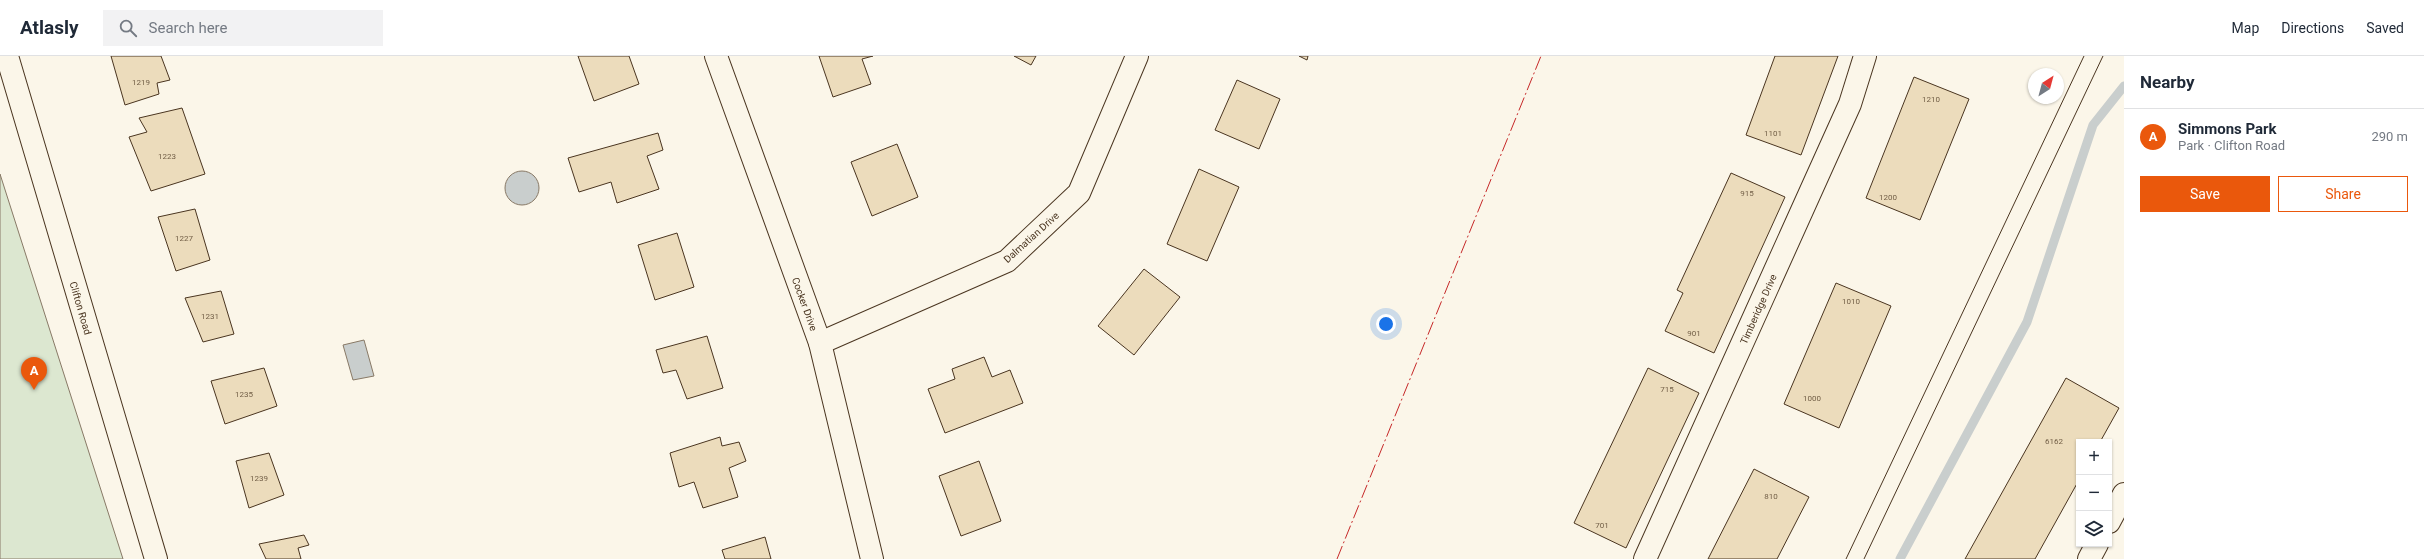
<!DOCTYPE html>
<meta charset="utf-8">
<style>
:root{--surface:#fff;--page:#f2f2f3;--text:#1f2937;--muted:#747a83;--line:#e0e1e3;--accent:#ea580c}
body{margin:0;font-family:Roboto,sans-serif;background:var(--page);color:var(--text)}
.controls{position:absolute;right:12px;bottom:12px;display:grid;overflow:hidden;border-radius:0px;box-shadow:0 1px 3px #0004}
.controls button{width:36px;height:36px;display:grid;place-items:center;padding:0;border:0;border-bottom:1px solid var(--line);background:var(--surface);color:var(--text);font:20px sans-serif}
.compass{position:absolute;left:2028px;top:12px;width:36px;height:36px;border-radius:50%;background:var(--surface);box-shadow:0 1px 3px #0004;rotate:36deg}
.you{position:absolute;left:1386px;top:268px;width:14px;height:14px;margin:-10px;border:3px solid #fff;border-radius:50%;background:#1a73e8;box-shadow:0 0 0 6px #1a73e833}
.badge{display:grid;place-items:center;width:26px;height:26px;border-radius:50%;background:var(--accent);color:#fff;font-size:13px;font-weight:700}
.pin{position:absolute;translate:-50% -33px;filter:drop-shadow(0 1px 2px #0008)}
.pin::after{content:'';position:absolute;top:21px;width:14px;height:12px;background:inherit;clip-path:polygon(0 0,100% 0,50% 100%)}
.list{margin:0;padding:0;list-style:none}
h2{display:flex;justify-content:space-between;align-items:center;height:52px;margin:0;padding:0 16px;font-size:17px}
h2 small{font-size:13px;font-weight:400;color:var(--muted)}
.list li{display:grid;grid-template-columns:26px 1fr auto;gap:12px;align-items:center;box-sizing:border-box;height:56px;padding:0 16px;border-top:1px solid var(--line)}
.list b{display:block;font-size:15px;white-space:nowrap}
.list p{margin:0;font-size:13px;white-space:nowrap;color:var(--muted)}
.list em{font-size:13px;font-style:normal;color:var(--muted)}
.actions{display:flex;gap:8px;padding:12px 16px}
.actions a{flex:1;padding:9px 0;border:1px solid var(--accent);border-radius:0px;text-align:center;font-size:14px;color:var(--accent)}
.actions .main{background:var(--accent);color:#fff}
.icon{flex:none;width:22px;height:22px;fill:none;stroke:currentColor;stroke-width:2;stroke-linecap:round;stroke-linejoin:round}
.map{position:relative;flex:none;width:2124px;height:503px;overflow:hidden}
header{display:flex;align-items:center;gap:24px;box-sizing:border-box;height:56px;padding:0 20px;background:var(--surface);border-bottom:1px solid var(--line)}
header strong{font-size:19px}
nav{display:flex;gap:22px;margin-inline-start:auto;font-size:14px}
.search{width:280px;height:36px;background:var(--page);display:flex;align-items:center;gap:10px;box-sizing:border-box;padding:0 14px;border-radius:0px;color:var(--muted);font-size:15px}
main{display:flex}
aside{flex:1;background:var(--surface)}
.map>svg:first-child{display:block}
</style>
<header>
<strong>Atlasly</strong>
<div class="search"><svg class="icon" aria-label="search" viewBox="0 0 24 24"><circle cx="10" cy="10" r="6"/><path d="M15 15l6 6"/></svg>Search here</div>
<nav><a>Map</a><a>Directions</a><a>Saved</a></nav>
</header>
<main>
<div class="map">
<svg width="2124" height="503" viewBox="0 0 2124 503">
<rect width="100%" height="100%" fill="#fbf6e9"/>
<polygon fill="#dce7d0" stroke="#887966" points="0,118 15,165 123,503 0,503"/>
<g fill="#c9cecd" stroke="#887966">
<circle cx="522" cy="132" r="17"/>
<polygon points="364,284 374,320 353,324 343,289"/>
</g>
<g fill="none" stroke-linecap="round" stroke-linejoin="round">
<polyline stroke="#c9cecd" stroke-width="9" points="1900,503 2027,266 2093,69 2124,30"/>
</g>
<g fill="#ecdcbc" stroke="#4a3520">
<polygon points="111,0 161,0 170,24 157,27 159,38 125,49"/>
<polygon points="578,0 629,0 639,28 594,45"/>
<polygon points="819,0 873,0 862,3 871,28 833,41"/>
<polygon points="1014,0 1036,0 1031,9"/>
<polygon points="1299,0 1308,0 1307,4"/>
<polygon points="1775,0 1838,0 1801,99 1746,79"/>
<polygon points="1914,21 1969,43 1920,164 1866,142"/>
<polygon points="1237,24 1280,43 1259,93 1215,74"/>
<polygon points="182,52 205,118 151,135 129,81 147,76 139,62"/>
<polygon points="658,77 663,94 647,100 659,133 617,147 611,126 579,136 568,102"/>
<polygon points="897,88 918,141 872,160 851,106"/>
<polygon points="1199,113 1239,131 1207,205 1167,188"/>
<polygon points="1731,117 1785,141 1714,297 1665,275 1683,237 1677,234"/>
<polygon points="195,153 210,204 176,215 158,161"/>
<polygon points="677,177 694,231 655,244 638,189"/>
<polygon points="1144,213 1180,241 1134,299 1098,270"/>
<polygon points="1836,227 1891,250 1839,372 1784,348"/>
<polygon points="221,235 234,278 203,286 185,242"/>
<polygon points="707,280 723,332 687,343 676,314 663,317 656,294"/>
<polygon points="984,301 992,321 1010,314 1023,347 945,377 928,333 955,323 952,313"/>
<polygon points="264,312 277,350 225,368 211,325"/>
<polygon points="1648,312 1699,337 1626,492 1574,467"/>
<polygon points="2066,322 2119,352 2100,386 2079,386 2079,424 2035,503 1965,503"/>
<polygon points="720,381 722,390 739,386 746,405 729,412 738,441 703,452 694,426 679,431 670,397"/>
<polygon points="269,397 284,439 249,452 236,405"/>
<polygon points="979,405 1001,465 961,480 939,420"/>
<polygon points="1754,413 1809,441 1777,503 1708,503"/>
<polygon points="304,479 309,489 298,492 301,503 266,503 259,488"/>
<polygon points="765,481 771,503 725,503 722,494"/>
</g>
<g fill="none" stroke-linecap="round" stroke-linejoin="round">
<defs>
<g id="minor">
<polyline points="716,0 820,287 872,503"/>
<polyline points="820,287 1007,205 1079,137 1137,0"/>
<polyline points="2109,466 2124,438"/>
<polyline points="1645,503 1850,48 1865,0"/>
<polyline points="2089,503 2097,488"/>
</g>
<polyline id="major" points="7,0 156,503"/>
</defs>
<use href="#minor" stroke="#4a3520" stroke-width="24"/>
<use href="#major" stroke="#4a3520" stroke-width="24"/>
<use href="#minor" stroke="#fbf6e9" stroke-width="22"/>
<use href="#major" stroke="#fbf6e9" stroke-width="22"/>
<g stroke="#4a3520" stroke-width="1">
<polyline points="1846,503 2084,0"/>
<polyline points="1864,503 2103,0"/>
</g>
<polyline stroke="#c62828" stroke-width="1" stroke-dasharray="14 3 2 3" stroke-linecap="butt" points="1337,503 1541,0"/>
</g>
<g text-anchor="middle" stroke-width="3" stroke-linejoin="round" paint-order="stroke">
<g font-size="8" fill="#725f47">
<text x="141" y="29">1219</text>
<text x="1931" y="46">1210</text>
<text x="1773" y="80">1101</text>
<text x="167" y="103">1223</text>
<text x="1747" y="140">915</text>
<text x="1888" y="144">1200</text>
<text x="184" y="185">1227</text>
<text x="1851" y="248">1010</text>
<text x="210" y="263">1231</text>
<text x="1694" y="280">901</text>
<text x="1667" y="336">715</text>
<text x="244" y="341">1235</text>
<text x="1812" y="345">1000</text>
<text x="2054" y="388">6162</text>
<text x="259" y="425">1239</text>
<text x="1771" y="443">810</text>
<text x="1602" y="472">701</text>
</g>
<g font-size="10" fill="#4a3520" stroke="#fbf6e9">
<text transform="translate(1031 181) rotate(-42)" y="4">Dalmatian Drive</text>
<text transform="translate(805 248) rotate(70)" y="4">Cocker Drive</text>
<text transform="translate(81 252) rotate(74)" y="4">Clifton Road</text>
<text transform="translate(1758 253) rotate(-66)" y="4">Timberidge Drive</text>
</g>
</g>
</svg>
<div class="controls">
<button>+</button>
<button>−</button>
<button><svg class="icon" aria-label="layers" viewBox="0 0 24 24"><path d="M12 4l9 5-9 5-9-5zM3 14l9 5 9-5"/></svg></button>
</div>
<svg class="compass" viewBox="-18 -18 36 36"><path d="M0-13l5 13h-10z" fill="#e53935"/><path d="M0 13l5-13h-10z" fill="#747a83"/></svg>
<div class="you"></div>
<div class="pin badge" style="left:34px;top:334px">A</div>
</div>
<aside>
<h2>Nearby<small></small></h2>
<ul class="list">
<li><span class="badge">A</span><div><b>Simmons Park</b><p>Park · Clifton Road</p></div><em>290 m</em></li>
</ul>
<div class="actions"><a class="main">Save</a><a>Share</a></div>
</aside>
</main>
